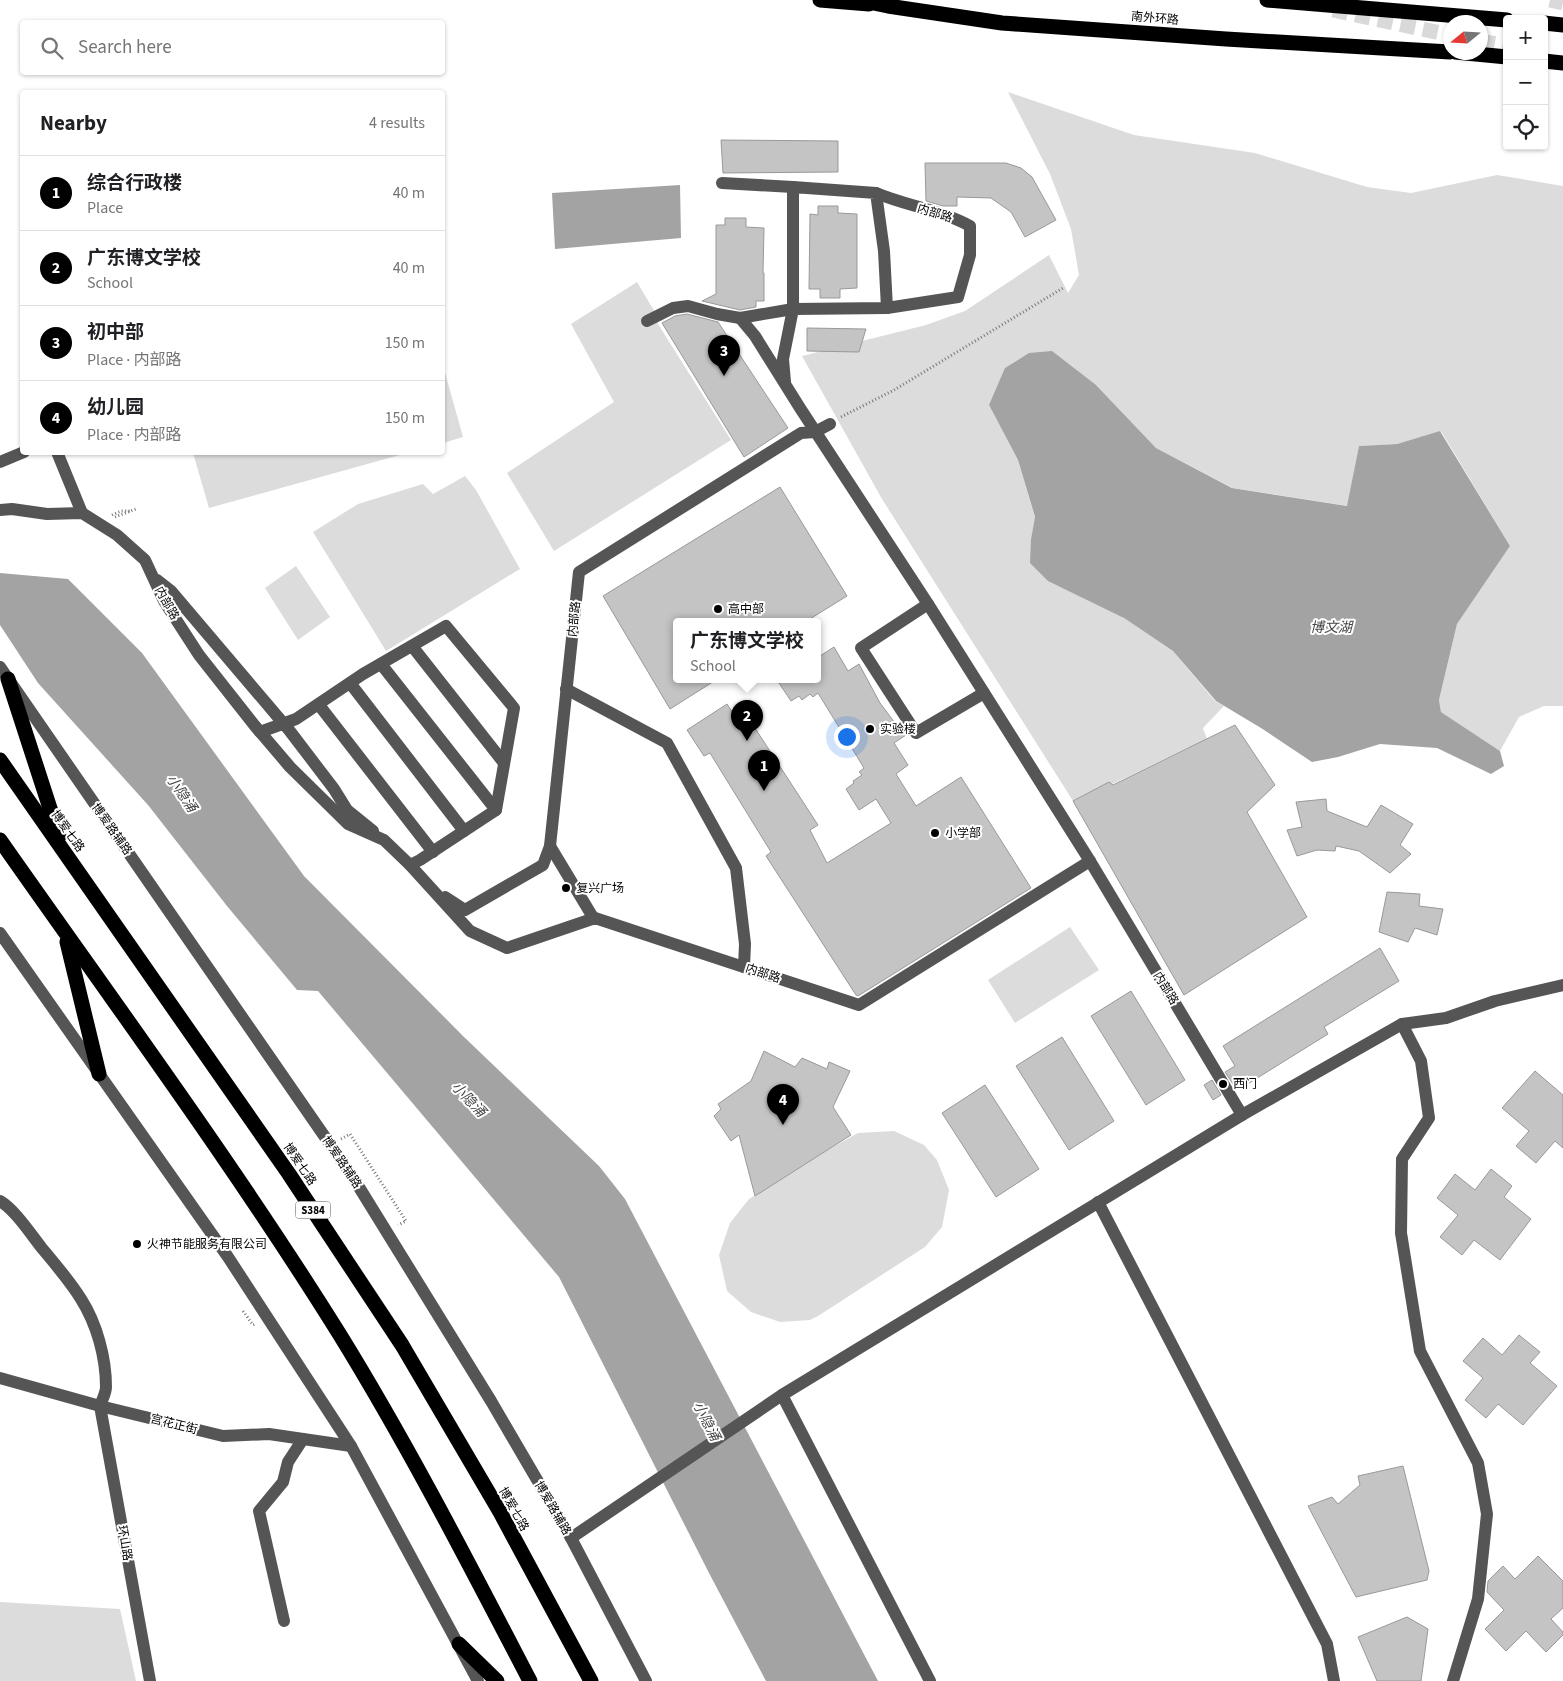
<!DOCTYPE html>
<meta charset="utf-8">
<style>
:root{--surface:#fff;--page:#f2f2f2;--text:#202124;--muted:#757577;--line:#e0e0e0;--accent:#000}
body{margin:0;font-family:"Source Sans 3","Noto Sans SC",sans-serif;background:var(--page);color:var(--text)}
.controls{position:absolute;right:15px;top:15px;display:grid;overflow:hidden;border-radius:5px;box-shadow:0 1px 4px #0004}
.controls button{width:45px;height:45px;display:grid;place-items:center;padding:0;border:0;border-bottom:1px solid var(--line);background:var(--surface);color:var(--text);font:25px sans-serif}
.compass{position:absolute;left:1443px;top:15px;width:45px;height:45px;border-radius:50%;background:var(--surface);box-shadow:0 1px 4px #0004;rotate:252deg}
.you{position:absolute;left:846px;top:736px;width:18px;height:18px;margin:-12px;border:4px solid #fff;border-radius:50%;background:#1a73e8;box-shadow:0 0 0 8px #1a73e833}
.badge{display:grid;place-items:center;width:32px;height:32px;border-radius:50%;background:var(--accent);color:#fff;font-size:16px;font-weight:700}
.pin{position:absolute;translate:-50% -41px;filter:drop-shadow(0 1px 2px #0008)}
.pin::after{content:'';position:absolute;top:26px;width:18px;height:15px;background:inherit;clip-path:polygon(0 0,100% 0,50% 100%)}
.popup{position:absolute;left:673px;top:618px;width:148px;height:65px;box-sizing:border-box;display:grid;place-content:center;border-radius:5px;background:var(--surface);filter:drop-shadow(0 1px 4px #0005);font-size:16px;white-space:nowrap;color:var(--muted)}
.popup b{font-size:19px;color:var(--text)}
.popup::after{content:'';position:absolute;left:50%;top:100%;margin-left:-10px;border:10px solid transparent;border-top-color:var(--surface)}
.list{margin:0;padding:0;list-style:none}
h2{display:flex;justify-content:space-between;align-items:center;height:65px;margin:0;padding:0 20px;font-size:21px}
h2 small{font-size:16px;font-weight:400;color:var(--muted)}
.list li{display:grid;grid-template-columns:32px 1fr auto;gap:15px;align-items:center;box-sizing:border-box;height:75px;padding:0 20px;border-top:1px solid var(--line)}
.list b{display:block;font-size:19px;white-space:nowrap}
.list p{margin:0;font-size:16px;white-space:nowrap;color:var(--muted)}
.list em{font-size:16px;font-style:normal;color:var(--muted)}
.icon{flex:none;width:28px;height:28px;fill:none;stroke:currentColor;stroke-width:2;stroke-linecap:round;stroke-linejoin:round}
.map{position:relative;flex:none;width:1563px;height:1681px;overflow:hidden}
.search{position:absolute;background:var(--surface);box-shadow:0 1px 4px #0004;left:20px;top:20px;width:425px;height:55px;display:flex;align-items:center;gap:12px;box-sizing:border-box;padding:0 18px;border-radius:5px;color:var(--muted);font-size:19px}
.panel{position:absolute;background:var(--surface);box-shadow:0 1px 4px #0004;left:20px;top:90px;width:425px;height:365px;border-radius:5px}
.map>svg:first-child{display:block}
</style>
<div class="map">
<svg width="1563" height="1681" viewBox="0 0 1563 1681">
<rect width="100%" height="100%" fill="#fff"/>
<g fill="#dcdcdc">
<path d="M1008,92L1134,135L1255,153L1367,187L1411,193L1497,175L1563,186V706H1544L1519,717L1500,751L1441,712L1439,700L1457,624L1510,546L1441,431L1397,444L1359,446L1348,506L1233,488L1156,448L1096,385L989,405L1018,460L1035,518L1031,539L1124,618L1173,651L1215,701L1224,706L1203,728L1207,739C1162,759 1119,783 1073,801L882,499L802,356L926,325L965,311L1049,255L1068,293L1079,275L1071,229L1050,174Z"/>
<polygon points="637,282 656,314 658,324 731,440 554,551 507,473 614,402 571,324"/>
<polygon points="442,362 463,437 443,443 442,443"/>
<polygon points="193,453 193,452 407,453 209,508"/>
<polygon points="465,476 476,490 520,569 386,651 313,532 358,504 423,484 433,494"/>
<polygon points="296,566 330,617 298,640 265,588"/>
<polygon points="1070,927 1099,970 1015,1023 988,980"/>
<polygon points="894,1131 924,1145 937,1160 949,1190 942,1227 925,1247 818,1316 810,1320 780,1322 751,1312 727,1291 719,1255 730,1223 749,1199 824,1152 858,1133"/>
<polygon points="0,1602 120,1609 136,1681 0,1681"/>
</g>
<g fill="#a3a3a3">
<polygon points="680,185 681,238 555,249 552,193"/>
<polygon points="1052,351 1096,385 1156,448 1232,488 1347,506 1359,446 1397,444 1440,431 1510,546 1457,624 1439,700 1441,712 1500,751 1504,766 1491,774 1437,748 1380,744 1338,757 1312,762 1261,728 1216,701 1173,651 1124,618 1048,581 1030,563 1031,539 1035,517 1018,460 989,405 1005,368 1029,353"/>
<polygon points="0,573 68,579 142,653 304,876 464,1037 599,1166 625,1199 878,1681 766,1681 709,1573 559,1277 318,991 297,990 227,906 148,805 38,683 0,625"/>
</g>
<g fill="#c4c4c4" stroke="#999">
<polygon points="721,140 838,141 838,172 723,173"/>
<polygon points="925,163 1006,163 1021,168 1032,177 1056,220 1025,237 1011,212 991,198 957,197 957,206 943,206 926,201"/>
<polygon points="818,206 838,206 838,213 857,214 857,288 840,289 840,298 820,298 820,289 809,289 810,214 818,215"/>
<polygon points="725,218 746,218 746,227 764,228 763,273 764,273 764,301 756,301 756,307 740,310 702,301 716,294 716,225 725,225"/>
<polygon points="687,314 718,322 788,428 744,457 662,323 675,316"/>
<polygon points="807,328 866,329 859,352 807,351"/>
<polygon points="780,487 847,596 805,622 677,622 677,680 716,680 670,709 603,596"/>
<polygon points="834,647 848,671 859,664 880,703 895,723 906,735 894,743 908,765 896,774 916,806 961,777 1031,888 858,996 856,995 766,856 771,852 710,753 704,756 687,730 727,704 745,732 753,725 818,825 810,830 827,863 891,823 876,799 859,810 846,789 854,783 853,781 862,775 859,772 864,768 818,693 813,697 810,694 802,700 799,696 791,701 777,680 817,680 817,658"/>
<polygon points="1235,725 1275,785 1247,812 1307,917 1184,995 1073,801 1109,782 1113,785"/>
<polygon points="1326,799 1327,811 1367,827 1381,805 1413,824 1400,845 1411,854 1390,873 1359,851 1336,846 1335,851 1317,850 1297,856 1287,830 1302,827 1296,802"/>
<polygon points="1387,892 1420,894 1419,906 1443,909 1437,935 1415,928 1408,942 1379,932"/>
<polygon points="1380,948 1399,981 1324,1027 1328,1034 1246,1085 1244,1081 1235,1087 1225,1072 1235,1066 1223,1046"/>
<polygon points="1131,991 1185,1080 1146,1105 1091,1016"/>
<polygon points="1062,1037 1114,1121 1069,1150 1016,1066"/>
<polygon points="764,1051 795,1067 802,1058 827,1069 829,1062 850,1071 833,1107 851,1135 755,1196 739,1135 731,1141 714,1116 721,1109 718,1104 751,1081"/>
<polygon points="1535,1071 1563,1095 1563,1148 1555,1141 1536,1163 1516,1146 1529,1131 1502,1108"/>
<polygon points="1212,1080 1221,1095 1213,1100 1204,1085"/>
<polygon points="985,1085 1039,1169 996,1197 942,1113"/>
<polygon points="1491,1169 1512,1186 1504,1197 1531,1219 1500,1260 1474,1240 1462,1255 1440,1237 1458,1215 1437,1198 1455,1174 1475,1190"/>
<polygon points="1519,1335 1540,1352 1530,1363 1557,1386 1523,1425 1498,1404 1486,1418 1465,1400 1483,1378 1463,1361 1483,1338 1502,1355"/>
<polygon points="1403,1466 1429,1571 1427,1580 1356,1597 1308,1506 1332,1497 1338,1504 1360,1485 1358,1476"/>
<polygon points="1538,1556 1563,1581 1563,1608 1551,1619 1563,1632 1563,1635 1546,1652 1526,1631 1506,1651 1485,1629 1504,1610 1487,1592 1488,1581 1503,1566 1515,1579"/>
<polygon points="1407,1617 1428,1629 1421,1681 1377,1681 1358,1637"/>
</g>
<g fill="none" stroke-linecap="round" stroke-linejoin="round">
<g stroke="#d9d9d9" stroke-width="15" stroke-dasharray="15 8" stroke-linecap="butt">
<polyline points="1550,0 1563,3"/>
<polyline points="1333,10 1450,35"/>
<polyline points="1480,41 1507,46"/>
</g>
<g stroke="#777" stroke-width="3" stroke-dasharray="1 2.5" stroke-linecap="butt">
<polyline points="841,417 894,390 1063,288"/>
<polyline points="112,515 121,511 130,511"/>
<polyline points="115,517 136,509"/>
<polyline points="341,1139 350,1134 406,1221 398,1225"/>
<polyline points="243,1311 253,1325 256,1324"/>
</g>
<g stroke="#555" stroke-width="12">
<polyline points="722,183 793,187"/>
<polyline points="647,321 673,308 688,306 717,314 740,318"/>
<path d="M785,382L783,359L793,309L887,308L958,297L970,255V226C941,210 907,206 876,193"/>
<polyline points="57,452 82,513"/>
<polyline points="0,462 24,452"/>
<polyline points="0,510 12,509 47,514 82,513 117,535 145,560 164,601 199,655 255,726 290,767 348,824 384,840 410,865 470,931 507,948 595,918 859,1005 1090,861 928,604 800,408 755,336 740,318 793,309 793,187 876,193 884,251 887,308"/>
<polyline points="157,580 171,591 289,730 334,789 347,810 373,831"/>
<polyline points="928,604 861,648 916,733 984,693"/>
<polyline points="412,646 504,763"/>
<polyline points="381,664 496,810"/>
<polyline points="0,667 354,1179 491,1401 571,1538 646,1681"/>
<polyline points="350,683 464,831"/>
<polyline points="566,689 667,743 736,868 745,944 744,967"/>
<polyline points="319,705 433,852"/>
<polyline points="260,732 296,719 363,674 446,626 514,708 496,810 420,860 410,865"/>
<polyline points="550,846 594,919"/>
<polyline points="1090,861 1242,1115"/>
<polyline points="445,897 465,910 543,865 550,846 579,572 801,433 815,432 830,424"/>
<polyline points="0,933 228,1257 351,1446 478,1681"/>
<polyline points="1402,1024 1421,1061 1429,1118 1402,1159 1401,1233 1420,1351 1478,1463 1487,1514 1478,1599 1453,1681"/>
<path d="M0,1201C15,1210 30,1233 41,1247C55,1264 70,1281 81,1299C97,1324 106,1358 106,1387C106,1393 102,1400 100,1406L150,1681"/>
<polyline points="1098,1202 1327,1644 1334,1681"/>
<polyline points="0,1378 100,1406 223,1436 269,1434 351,1446"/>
<polyline points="782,1395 930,1681"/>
<polyline points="571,1538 782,1395 1242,1115 1402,1024 1446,1018 1495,1001 1563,985"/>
<polyline points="284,1621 259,1511 283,1482 288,1462 303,1439"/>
</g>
<g stroke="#000" stroke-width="15">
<polyline points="820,0 869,4"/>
<polyline points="859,0 888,6 1002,23 1226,39 1450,52"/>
<polyline points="1267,0 1507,20"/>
<polyline points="1544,23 1563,25"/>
<polyline points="1455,52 1507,57"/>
<polyline points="1544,61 1563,63"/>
<polyline points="8,679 59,836"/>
<polyline points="0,760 289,1174 402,1345 500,1512 591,1681"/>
<path d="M0,840C115,1004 234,1165 340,1335C409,1447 469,1564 530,1681"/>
<polyline points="67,942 99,1074"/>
<polyline points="459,1644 497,1681"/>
</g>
</g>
<g fill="#000" stroke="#fff" stroke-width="2">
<circle cx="718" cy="609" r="5"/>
<circle cx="870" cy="729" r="5"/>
<circle cx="935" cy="833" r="5"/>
<circle cx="566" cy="888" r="5"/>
<circle cx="1223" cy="1084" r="5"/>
<circle cx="137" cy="1244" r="5"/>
</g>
<g text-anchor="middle" stroke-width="4" stroke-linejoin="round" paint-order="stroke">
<rect fill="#fff" stroke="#4c4c4c" stroke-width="1" x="295.5" y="1201.5" width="35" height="17" rx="4"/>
<g font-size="11" font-weight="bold" fill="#000">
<text x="313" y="1214">S384</text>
</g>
<g font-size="12" fill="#000" stroke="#fff">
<text transform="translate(1155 18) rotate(5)" y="4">南外环路</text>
<text transform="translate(935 213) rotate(17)" y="4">内部路</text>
<text transform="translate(167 603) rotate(61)" y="4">内部路</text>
<text transform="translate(574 619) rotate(-84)" y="4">内部路</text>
<text transform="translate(112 829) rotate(55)" y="4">博爱路辅路</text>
<text transform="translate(68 831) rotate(55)" y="4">博爱七路</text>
<text transform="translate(763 973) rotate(18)" y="4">内部路</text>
<text transform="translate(1166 988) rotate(59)" y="4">内部路</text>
<text transform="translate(342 1162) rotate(56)" y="4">博爱路辅路</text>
<text transform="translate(300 1164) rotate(56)" y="4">博爱七路</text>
<text transform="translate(174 1424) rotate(14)" y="4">宫花正街</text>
<text transform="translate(553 1508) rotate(60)" y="4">博爱路辅路</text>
<text transform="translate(514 1509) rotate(61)" y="4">博爱七路</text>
<text transform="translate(125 1543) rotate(80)" y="4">环山路</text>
</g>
<g font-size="12" fill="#000" stroke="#fff" text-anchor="start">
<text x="728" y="613">高中部</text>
<text x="880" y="733">实验楼</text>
<text x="945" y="837">小学部</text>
<text x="576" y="892">复兴广场</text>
<text x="1233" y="1088">西门</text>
<text x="147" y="1248">火神节能服务有限公司</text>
</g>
<g font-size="14" font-style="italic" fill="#444" stroke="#fff">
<text x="1331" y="632">博文湖</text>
<text transform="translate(182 793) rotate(56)" y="5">小隐涌</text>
<text transform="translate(469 1099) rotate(46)" y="5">小隐涌</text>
<text transform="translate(707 1421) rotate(63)" y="5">小隐涌</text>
</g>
</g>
</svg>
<div class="controls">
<button>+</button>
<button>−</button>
<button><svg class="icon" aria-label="locate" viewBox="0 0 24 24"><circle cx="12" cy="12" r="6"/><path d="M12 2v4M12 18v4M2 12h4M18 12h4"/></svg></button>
</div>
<svg class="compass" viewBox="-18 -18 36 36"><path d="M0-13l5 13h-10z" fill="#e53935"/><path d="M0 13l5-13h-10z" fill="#757577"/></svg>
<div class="you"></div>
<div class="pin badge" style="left:764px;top:791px">1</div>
<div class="pin badge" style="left:747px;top:741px">2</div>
<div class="popup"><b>广东博文学校</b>School</div>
<div class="pin badge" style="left:724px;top:376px">3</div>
<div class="pin badge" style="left:783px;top:1125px">4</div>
<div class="search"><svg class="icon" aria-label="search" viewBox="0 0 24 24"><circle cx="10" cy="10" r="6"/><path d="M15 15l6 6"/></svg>Search here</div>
<section class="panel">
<h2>Nearby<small>4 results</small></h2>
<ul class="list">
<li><span class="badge">1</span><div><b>综合行政楼</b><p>Place</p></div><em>40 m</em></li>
<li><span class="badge">2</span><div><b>广东博文学校</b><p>School</p></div><em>40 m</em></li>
<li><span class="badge">3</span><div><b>初中部</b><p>Place · 内部路</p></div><em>150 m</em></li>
<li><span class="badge">4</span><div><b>幼儿园</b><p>Place · 内部路</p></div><em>150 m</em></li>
</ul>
</section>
</div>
